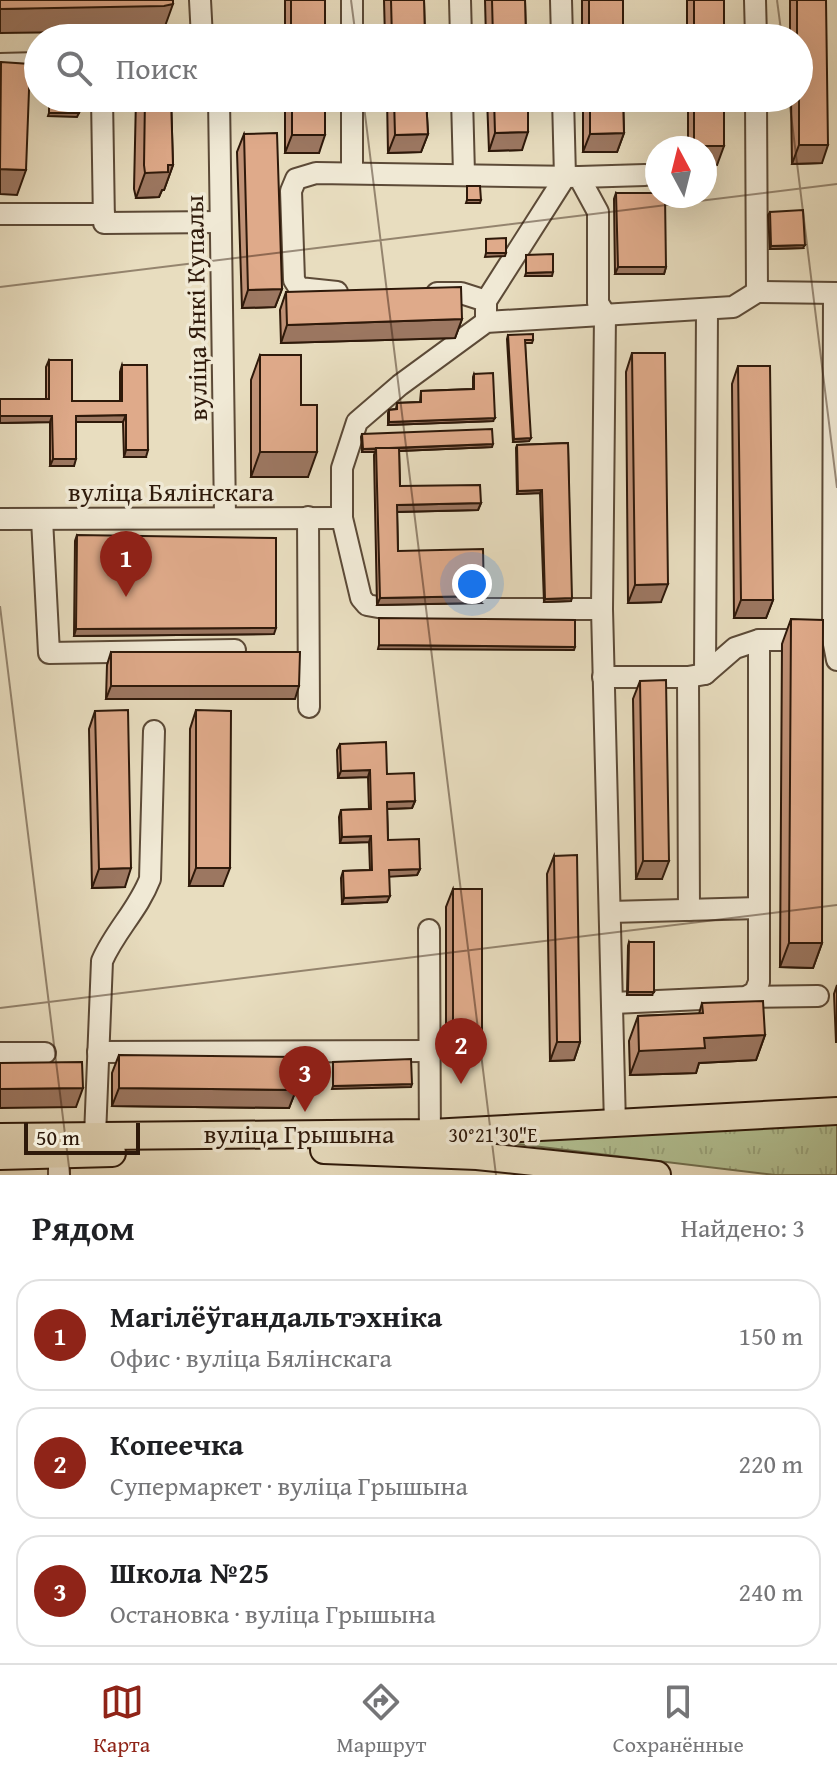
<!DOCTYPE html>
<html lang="ru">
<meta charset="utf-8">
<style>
:root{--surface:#fff;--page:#f6f6f6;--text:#202124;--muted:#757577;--line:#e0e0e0;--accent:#8f2418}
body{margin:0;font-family:"Gentium Book Plus",serif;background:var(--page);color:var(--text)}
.compass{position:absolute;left:645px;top:136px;width:72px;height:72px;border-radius:50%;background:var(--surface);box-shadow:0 8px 32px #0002;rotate:353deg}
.scale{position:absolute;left:24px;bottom:20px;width:116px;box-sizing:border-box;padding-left:8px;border:4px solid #2e190a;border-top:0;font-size:22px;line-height:28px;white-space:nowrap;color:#2e190a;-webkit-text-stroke:6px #f0e9d5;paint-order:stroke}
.you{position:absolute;left:472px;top:584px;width:28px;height:28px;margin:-20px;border:6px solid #fff;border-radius:50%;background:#1a73e8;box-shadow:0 0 0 12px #1a73e833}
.badge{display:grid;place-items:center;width:52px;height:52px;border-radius:50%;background:var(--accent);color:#fff;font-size:26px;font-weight:700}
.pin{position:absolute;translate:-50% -66px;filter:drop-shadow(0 2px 4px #0008)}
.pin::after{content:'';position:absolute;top:42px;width:28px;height:24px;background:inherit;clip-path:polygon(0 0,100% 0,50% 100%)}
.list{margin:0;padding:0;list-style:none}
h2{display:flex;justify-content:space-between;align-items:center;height:104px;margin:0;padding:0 32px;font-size:34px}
h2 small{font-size:26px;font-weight:400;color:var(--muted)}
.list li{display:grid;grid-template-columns:52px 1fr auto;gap:24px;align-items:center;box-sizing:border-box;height:112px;margin:0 16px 16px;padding:0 16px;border:2px solid var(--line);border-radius:24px}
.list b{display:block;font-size:30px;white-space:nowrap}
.list p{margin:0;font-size:26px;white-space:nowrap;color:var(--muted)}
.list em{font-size:26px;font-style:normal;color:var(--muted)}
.icon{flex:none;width:44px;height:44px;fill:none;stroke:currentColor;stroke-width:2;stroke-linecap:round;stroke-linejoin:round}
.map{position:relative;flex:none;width:837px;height:1175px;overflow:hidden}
.search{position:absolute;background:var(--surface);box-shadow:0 8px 32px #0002;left:24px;right:24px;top:24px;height:88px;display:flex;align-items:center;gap:20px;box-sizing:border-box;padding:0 28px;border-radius:44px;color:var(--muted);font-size:30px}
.sheet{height:488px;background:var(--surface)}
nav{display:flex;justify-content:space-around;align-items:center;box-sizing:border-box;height:112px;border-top:2px solid var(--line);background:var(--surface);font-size:22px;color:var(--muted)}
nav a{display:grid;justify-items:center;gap:4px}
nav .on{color:var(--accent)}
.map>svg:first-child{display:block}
</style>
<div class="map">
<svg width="837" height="1175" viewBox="0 0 837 1175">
<defs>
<pattern id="grass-tufts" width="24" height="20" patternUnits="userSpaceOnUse" patternTransform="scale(2)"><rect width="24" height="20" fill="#b3c294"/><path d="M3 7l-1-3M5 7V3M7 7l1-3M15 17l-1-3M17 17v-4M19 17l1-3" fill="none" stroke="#9aa67e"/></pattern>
</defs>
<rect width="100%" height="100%" fill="#e8ddbf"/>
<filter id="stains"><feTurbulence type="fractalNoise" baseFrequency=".0025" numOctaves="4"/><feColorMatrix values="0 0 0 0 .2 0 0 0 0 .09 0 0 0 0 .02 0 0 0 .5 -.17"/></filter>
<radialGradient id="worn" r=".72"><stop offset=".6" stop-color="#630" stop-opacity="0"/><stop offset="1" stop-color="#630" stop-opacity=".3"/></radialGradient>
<polygon fill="url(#grass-tufts)" stroke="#706e4f" stroke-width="2" points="837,1121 837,1175 775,1175 492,1141"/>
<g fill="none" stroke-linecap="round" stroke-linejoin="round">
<defs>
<g id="minor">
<polyline points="200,0 202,38"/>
<polyline points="460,0 461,38"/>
<polyline points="561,0 562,38"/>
<polyline points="755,0 756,38"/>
<polyline points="352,38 352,0"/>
<polyline points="0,64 38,63"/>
<polyline points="102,98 104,223 220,222"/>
<polyline points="219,98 225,516"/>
<polyline points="462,98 464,174"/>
<polyline points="756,98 757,292"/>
<polyline points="352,173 352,98"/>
<polyline points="579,177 645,175"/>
<polyline points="0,214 104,214"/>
<polyline points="337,292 299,288 294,280 291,191 296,179 316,173 579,177 598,212 598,303 605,314 602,609 615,1125"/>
<polyline points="437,293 461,293 486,301 486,322"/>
<polyline points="834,293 833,639 837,660"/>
<polyline points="486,301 565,177 563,98"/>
<polyline points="308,517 309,707"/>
<polyline points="0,519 342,518"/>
<polyline points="42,519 49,653 235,650"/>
<polyline points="602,609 389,609 367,605 361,598 342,518 342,468 357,422 400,385 486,322 733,307 757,292 837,293"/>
<polyline points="705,674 707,310"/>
<polyline points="603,677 688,677 705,674 735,648 759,640 809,640"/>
<polyline points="688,677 689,910"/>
<polyline points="610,912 759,908"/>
<polyline points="429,930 430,1146"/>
<polyline points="746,997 818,996"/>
<polyline points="613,1003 746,997 755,992 759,982 759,640"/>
<polyline points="98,1052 430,1051"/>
<polyline points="0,1053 45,1053"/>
<path d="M95,1136L102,961C115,931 138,910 150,879L154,731"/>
<polyline points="59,1140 59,1175"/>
</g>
<g id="major">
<polyline points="0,1137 431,1133 837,1111"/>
<polyline points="324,1150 477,1156 657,1175"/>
<polyline points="0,1156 112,1153"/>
</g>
</defs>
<use href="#minor" stroke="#5c4a37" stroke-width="24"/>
<use href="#major" stroke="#2e190a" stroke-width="30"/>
<use href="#minor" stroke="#f0e9d5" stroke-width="20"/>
<use href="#major" stroke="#e8ddbf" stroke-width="26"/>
</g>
<g fill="#c09277" stroke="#2e190a" stroke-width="2">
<rect x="285" y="0" width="40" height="38"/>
<polygon points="384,0 424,0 425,38 385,38"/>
<polygon points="485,0 525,0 526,38 486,38"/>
<rect x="582" y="0" width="41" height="38"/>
<rect x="687" y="0" width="37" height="38"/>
<polygon points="790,0 826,0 822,163 792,164 791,98 799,98 799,38 790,38"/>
<polygon points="136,98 171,98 173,165 164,190 162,190 159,197 136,198 134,189"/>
<polygon points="285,98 325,98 319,153 285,153"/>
<polygon points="387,98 426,98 428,134 421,152 388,153"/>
<polygon points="487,98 528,98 522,150 489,151"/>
<polygon points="583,98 623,98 624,133 617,152 583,152"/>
<polygon points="688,98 724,98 717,165 705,165 705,148 688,148"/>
<polygon points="244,134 282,289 275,307 242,308 237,152"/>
<polygon points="616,193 666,267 664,274 615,274 614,199"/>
<polygon points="770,212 803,248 770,249 768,215"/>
<polygon points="286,292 462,319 455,338 281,343 280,310"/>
<polygon points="508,335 533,340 532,343 525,343 529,441 513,442 507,339"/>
<polygon points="632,353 661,602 628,603 626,372"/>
<polygon points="260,355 301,405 308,477 251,477 251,380"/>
<polygon points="49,360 72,401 120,401 120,372 122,365 146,457 124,457 123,422 76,422 74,466 50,466 50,422 0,423 0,399 46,399 46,367"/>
<polygon points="738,366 773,600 766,618 734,618 732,384"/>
<polygon points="474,374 493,421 388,425 388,413 389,410 396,409 397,403 420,402 421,391 473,389 473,377"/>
<polygon points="362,434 492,447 399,451 400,486 481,503 478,510 397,512 398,551 481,603 377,605 374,455 375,452 362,452 361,437"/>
<polygon points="568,443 571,601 544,602 540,493 517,494 516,448 517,445"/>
<polygon points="77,535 274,634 74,636 75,541"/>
<polygon points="791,619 822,943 813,968 780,967 782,644"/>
<polygon points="111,652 295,699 106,699 107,665"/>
<polygon points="640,681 662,879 636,879 633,699"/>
<polygon points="196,710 223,886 189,886 190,729"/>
<polygon points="95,711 125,887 92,888 89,729"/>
<polygon points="340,744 387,774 415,801 412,808 387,809 388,840 420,869 417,875 389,876 387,902 342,904 341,878 343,871 370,870 369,842 340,843 339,817 341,810 369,809 368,777 338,778 337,750"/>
<polygon points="554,856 580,1042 574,1060 550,1061 547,874"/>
<polygon points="453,889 482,1043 476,1061 446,1061 446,907"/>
<polygon points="629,942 652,995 627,995 628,946"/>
<polygon points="837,985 837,1042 836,1042 834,994"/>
<polygon points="702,1003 765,1035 756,1060 699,1063 696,1073 630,1075 629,1041 638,1016 699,1014"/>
<polygon points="119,1055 296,1090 289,1108 112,1106 112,1073"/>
</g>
<g fill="#9c7761" stroke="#2e190a" stroke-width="2">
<polygon points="173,4 164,29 154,31 0,33 0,9"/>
<polygon points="49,113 79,113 77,117 48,116"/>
<polygon points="528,132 522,150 489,151 495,133"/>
<polygon points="624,133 617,152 583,152 590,134"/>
<polygon points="428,134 421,152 388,153 395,135"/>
<polygon points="292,135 325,135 319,153 285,153"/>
<polygon points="799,145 828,145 822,163 792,164"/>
<polygon points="694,146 724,146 717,165 705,165 705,148 694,148"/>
<polygon points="168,165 173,165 164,190 162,190 159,197 136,198 145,173"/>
<polygon points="0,169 26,170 17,195 0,194"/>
<polygon points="467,200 481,200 480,203 466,203"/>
<polygon points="805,245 803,248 770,249 771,246"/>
<polygon points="486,253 506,253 505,256 485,257"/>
<polygon points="618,267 666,267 664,274 615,274"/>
<polygon points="553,272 552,276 525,276 526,273"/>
<polygon points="282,289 275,307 242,308 248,290"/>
<polygon points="462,319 455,338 281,343 287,325"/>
<polygon points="126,415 123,422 73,422 76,416"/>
<polygon points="0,416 52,416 50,422 0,423"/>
<polygon points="495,418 493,421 388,425 389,422"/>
<polygon points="531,438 529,441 513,442 514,439"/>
<polygon points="493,444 492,447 376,452 376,449"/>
<polygon points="363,449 376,449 375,452 362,452"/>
<polygon points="126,450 148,450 146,457 124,457"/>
<polygon points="260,452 317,452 308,477 251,477"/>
<polygon points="53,459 76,459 74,466 50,466"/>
<polygon points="542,490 540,493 517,494 518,491"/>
<polygon points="481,503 478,510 394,512 397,505"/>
<polygon points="668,584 661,602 628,603 635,585"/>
<polygon points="484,596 481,603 377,605 380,598"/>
<polygon points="572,598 571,601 544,602 545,599"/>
<polygon points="741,600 773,600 766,618 734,618"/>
<polygon points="276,628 274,634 74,636 76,629"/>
<polygon points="379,645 575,647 574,650 378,649"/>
<polygon points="111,686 299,686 295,699 106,699"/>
<polygon points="370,770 368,777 338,778 341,771"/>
<polygon points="415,801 412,808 385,809 387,802"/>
<polygon points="371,836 369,842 340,843 342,837"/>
<polygon points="643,861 669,861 662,879 636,879"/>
<polygon points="131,868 125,887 92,888 99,869"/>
<polygon points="196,868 230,868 223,886 189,886"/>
<polygon points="420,869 417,875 386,877 389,870"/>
<polygon points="390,896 387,902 342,904 344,898"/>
<polygon points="789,943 822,943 813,968 780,967"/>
<polygon points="628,992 654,992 652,995 627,995"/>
<polygon points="765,1035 756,1060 699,1063 696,1073 630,1075 639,1051 704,1038"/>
<polygon points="557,1042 580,1042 574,1060 550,1061"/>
<polygon points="453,1043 482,1043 476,1061 446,1061"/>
<polygon points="412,1084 411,1087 332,1089 333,1086"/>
<polygon points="83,1088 76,1107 0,1108 0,1089"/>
<polygon points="119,1088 296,1090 289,1108 112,1106"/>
</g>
<g fill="#dfaa8a" stroke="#2e190a" stroke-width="2">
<polygon points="0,0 173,0 173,4 164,6 0,9"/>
<rect x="291" y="0" width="34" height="38"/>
<polygon points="391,0 424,0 425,38 392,38"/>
<polygon points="492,0 525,0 526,38 493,38"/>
<rect x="589" y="0" width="34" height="38"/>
<rect x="694" y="0" width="30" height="38"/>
<polygon points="797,0 826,0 828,145 799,145 799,38 797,38"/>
<polygon points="1,62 30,64 26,170 0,169"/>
<rect x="49" y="98" width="30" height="15"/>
<polygon points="145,98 171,98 173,165 168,165 168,172 145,173 144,165"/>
<rect x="292" y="98" width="33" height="37"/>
<polygon points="394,98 426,98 428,134 395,135"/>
<polygon points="494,98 528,98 528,132 495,133"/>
<polygon points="590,98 623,98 624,133 590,134"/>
<rect x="694" y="98" width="30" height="48"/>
<polygon points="277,133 282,289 248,290 244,134"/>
<polygon points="467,186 480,186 481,200 467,200"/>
<polygon points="616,193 657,193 657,196 665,196 666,267 618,267"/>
<polygon points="803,210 805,245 771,246 770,212"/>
<polygon points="506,238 506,253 486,253 486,239"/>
<polygon points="553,254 553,272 526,273 526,255"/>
<polygon points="461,287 462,319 287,325 286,292"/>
<polygon points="533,334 533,340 525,340 531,438 514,439 508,335"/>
<polygon points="632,353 665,353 668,584 635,585"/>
<polygon points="260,355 301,355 301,405 317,405 317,452 260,452"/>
<polygon points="49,360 72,360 72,401 122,401 122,365 147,365 148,450 126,450 126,415 76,416 76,459 53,459 52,416 0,416 0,399 49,399"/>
<polygon points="738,366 770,366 773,600 741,600"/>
<polygon points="493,373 495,418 389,422 389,410 397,409 397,403 421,402 421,391 474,389 474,374"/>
<polygon points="492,429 493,444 363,449 362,434"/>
<polygon points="568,443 572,598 545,599 542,490 518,491 517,445"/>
<polygon points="376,448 399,448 400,486 480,485 481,503 397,505 398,551 483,549 484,596 380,598"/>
<polygon points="77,535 276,538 276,628 76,629"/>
<polygon points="379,618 575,620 575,647 379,645"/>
<polygon points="791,619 823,620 822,943 789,943"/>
<polygon points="111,652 300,652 299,686 111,686"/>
<polygon points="666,680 669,861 643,861 640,681"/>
<polygon points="128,710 131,868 99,869 95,711"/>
<polygon points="196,710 231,711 230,868 196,868"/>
<polygon points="386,742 387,774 414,773 415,801 387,802 388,840 419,839 420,869 389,870 390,896 344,898 343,871 372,870 371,836 342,837 341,810 371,809 370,770 341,771 340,744"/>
<polygon points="577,855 580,1042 557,1042 554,856"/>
<rect x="453" y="889" width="29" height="154"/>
<polygon points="629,942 654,942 654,992 628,992"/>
<polygon points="763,1001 765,1035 704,1038 705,1048 639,1051 638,1016 703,1013 702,1003"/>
<polygon points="119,1055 296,1057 296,1090 119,1088"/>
<polygon points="411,1059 412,1084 333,1086 333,1062"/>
<polygon points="82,1062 83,1088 0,1089 0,1063"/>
</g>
<path fill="none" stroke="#2e190a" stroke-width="2" stroke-opacity="0.45" d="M351,0L356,38M777,0L782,38M363,98L496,1175M789,98L837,488M0,287L837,184M0,606L70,1175M0,1008L837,905"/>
<g text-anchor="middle" stroke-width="7" stroke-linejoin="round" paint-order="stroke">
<g font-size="26" fill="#2e190a" stroke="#f0e9d5">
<text transform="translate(196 308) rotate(-91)" y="9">вуліца Янкі Купалы</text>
<text x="171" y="501">вуліца Бялінскага</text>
<text x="299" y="1143">вуліца Грышына</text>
</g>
</g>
<g font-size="20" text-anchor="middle" fill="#2e190a" stroke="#f0e9d5" stroke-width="7" stroke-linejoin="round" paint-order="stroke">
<text x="493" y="1142">30°21'30"E</text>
</g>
<rect width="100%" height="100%" filter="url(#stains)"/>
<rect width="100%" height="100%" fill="url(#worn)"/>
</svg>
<svg class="compass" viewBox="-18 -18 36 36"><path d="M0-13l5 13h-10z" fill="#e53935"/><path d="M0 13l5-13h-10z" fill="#757577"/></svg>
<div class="scale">50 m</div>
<div class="you"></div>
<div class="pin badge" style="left:126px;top:597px">1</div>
<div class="pin badge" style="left:461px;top:1084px">2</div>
<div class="pin badge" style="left:305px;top:1112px">3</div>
<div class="search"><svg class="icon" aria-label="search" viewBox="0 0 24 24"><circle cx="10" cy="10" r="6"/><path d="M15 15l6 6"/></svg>Поиск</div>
</div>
<section class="sheet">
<h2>Рядом<small>Найдено: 3</small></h2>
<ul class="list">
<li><span class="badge">1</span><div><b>Магілёўгандальтэхніка</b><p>Офис · вуліца Бялінскага</p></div><em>150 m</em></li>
<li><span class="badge">2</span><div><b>Копеечка</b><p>Супермаркет · вуліца Грышына</p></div><em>220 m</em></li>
<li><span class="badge">3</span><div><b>Школа №25</b><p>Остановка · вуліца Грышына</p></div><em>240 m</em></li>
</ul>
</section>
<nav>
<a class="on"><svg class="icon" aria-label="map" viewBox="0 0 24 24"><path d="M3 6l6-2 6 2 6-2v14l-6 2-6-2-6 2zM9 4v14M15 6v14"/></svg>Карта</a>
<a><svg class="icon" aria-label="directions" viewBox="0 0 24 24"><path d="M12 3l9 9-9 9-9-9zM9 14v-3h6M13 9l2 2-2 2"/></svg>Маршрут</a>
<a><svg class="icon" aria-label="saved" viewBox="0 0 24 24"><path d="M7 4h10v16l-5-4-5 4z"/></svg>Сохранённые</a>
</nav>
